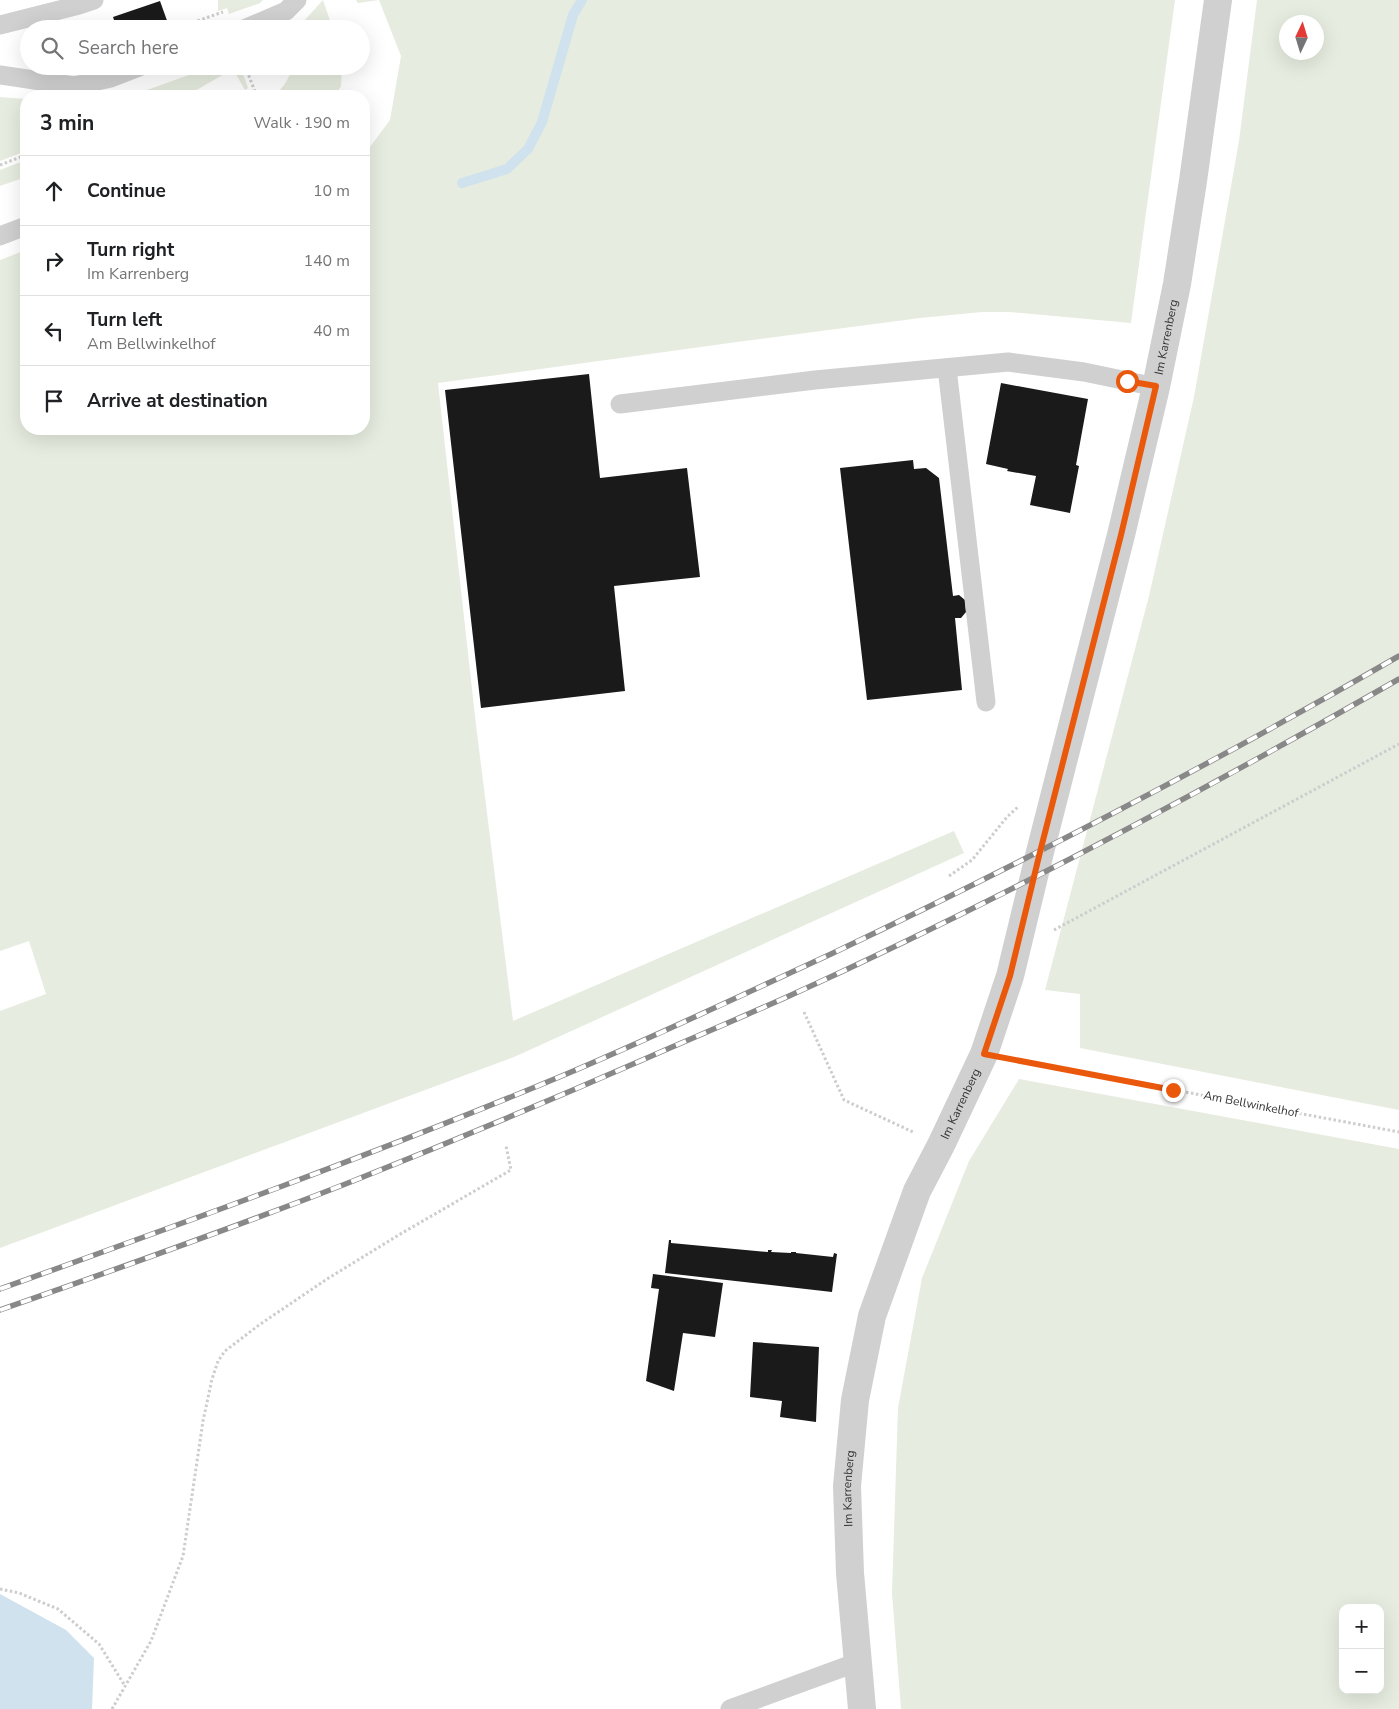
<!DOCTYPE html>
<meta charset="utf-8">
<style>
:root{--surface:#fff;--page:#f6f6f6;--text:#202124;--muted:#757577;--line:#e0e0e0}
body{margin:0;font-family:"Nunito Sans",sans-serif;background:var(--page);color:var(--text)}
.controls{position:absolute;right:15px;bottom:15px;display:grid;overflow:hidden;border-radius:10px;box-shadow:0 5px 20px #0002}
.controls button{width:45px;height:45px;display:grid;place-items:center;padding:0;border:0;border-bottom:1px solid var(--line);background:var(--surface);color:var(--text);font:25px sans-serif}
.compass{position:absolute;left:1279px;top:15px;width:45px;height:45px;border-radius:50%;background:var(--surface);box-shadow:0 5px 20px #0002;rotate:4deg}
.stop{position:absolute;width:15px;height:15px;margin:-11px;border:4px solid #ea580c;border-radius:50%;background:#fff}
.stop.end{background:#ea580c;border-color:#fff;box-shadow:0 1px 5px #0008}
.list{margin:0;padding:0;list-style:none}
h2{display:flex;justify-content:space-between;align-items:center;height:65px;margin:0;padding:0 20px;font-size:21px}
h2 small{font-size:16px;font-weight:400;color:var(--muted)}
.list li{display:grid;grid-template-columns:32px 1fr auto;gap:15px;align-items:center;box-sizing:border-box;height:70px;padding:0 20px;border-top:1px solid var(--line)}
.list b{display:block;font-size:19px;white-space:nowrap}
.list p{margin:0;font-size:16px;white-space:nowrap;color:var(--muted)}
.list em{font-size:16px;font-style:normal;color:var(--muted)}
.icon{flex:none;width:28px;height:28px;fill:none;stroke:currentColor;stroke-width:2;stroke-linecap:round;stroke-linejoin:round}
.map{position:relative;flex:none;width:1399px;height:1709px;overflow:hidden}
.search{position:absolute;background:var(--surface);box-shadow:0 5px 20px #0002;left:20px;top:20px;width:350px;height:55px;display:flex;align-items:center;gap:12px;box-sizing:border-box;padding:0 18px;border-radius:28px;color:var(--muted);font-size:19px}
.panel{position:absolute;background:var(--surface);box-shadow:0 5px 20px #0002;left:20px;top:90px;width:350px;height:345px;border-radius:20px}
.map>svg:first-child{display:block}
</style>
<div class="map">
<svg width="1399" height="1709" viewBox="0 0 1399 1709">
<rect width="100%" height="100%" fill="#fff"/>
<g fill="#e6ecdf" fill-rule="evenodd">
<polygon points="218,0 263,0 260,3 229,14 227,8 218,11"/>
<polygon points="323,0 333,29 301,29 303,22"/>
<polygon points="356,0 1175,0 1131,323 1010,312 982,312 920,318 737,342 438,383 476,725 513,1021 954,831 964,853 514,1057 0,1248 0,1011 46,994 29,941 0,951 0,260 26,250 26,429 364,429 364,155 390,120 401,56 379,0 358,3"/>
<path d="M1257,0H1399V1110L1080,1048V994L1045,990L1149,596L1194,397L1239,141ZM1286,22H1316V52H1286Z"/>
<polygon points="214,66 240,66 248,88 245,90 233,69 186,96 130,96"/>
<path d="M292,66H342L341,86L335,96H273C283,89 290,78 292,66Z"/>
<polygon points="0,97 26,99 26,151 0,161"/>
<polygon points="26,160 26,187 23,178 0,186 0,170"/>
<path d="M1019,1079L1399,1149V1709H901L892,1593L898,1408L922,1278L969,1161ZM1343,1608H1380V1690H1343Z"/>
</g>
<polygon fill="#cfe2ee" points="0,1594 66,1630 94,1658 92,1709 0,1709"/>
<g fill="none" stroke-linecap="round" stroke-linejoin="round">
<polyline stroke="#cfe2ee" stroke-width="10" points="462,183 507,169 528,149 542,122 573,15 582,0"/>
</g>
<g fill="#1a1a1a">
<polygon points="160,1 170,29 117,29 113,17"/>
<polygon points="589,374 600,478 687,468 700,577 614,586 625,691 481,708 445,390"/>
<polygon points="1001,383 1088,399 1076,465 1079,466 1070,513 1030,505 1036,476 1007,471 1008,469 986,464"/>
<polygon points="913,460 914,469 926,468 939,478 953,596 959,595 965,600 966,612 961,618 955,618 962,690 867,700 840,468"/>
<polygon points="669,1240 671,1240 671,1243 768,1252 768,1250 772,1250 771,1252 791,1253 791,1252 796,1252 796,1253 833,1257 834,1253 837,1254 832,1292 665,1273"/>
<polygon points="653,1274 723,1283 715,1337 683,1333 674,1391 646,1381 659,1289 651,1288"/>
<polygon points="753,1342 819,1347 816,1422 780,1417 782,1401 750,1397"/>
</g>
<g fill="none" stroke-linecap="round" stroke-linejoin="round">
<g stroke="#cdcdcd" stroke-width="3" stroke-dasharray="2.5 2.5" stroke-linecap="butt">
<polyline points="174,29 223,12"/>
<polyline points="245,66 256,94"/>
<polyline points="0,165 26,155"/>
<polyline points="949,876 972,860 1007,817 1019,806"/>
<polyline points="1054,930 1399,744"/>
<polyline points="804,1012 844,1100 913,1132"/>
<polyline points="1014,1060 1399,1132"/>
<polyline points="0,1589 19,1593 58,1609 99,1644 125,1686"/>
<polyline points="112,1709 151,1641 183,1556 203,1421 212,1379 218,1361 225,1351 259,1325 327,1279 402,1233 511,1170 506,1146"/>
</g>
<g stroke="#d0d0d0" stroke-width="19">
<polyline points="0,25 79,5 94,0"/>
<polyline points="244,29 286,11 297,0"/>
<polyline points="0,75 74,86 111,78 142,66"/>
<polyline points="0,236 26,226"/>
<polyline points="947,368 986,702"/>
<polyline points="620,404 815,380 1008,362 1084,372 1156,387"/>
<polyline points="730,1709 858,1662"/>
</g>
<path stroke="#d0d0d0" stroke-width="28" id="s1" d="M862,1709L850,1573L847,1486L855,1400L872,1316L917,1191L941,1145L984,1054L1010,976L1040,852L1121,535L1156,387L1177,284L1193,181L1218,0"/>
<defs>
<g id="rail">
<path d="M0,1289C189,1221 378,1153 564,1075C654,1037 742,995 831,954C1024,862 1214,763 1399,656"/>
<path d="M0,1310C117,1269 233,1228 348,1183C446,1144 544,1103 640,1061C690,1039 740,1018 789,996C998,901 1200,793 1399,679"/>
</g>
</defs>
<use href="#rail" stroke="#888" stroke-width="5.5"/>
<use href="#rail" stroke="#fff" stroke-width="4" stroke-dasharray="11" stroke-linecap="butt"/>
</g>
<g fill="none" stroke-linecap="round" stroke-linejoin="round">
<polyline stroke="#ea580c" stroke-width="6" points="1127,381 1156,386 1121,535 1040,852 1010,976 984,1054 1173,1090"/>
</g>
<g text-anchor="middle" stroke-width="5" stroke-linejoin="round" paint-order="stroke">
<g font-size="12" fill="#333" stroke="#fff">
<text dy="4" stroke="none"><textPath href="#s1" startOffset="1421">Im Karrenberg</textPath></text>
<text dy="4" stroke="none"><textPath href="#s1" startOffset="626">Im Karrenberg</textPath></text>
<text transform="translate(1251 1104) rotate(11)" y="4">Am Bellwinkelhof</text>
<text dy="4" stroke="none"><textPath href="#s1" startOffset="221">Im Karrenberg</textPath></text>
</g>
</g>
</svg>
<div class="controls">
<button>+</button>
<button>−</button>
</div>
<svg class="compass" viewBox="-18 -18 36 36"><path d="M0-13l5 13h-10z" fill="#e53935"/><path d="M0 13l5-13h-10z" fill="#757577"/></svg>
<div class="stop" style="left:1127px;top:381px"></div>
<div class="stop end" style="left:1173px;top:1090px"></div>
<div class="search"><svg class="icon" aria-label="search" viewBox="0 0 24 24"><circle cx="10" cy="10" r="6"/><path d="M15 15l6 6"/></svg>Search here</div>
<section class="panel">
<h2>3 min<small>Walk · 190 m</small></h2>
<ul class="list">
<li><svg class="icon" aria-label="ahead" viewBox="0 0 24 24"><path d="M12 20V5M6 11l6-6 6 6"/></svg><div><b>Continue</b></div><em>10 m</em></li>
<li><svg class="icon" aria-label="right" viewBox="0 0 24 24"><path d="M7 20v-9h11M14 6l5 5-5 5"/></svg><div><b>Turn right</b><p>Im Karrenberg</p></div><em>140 m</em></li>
<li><svg class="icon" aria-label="left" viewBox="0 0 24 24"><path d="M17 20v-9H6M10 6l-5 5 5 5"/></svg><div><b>Turn left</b><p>Am Bellwinkelhof</p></div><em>40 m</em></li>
<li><svg class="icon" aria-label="arrive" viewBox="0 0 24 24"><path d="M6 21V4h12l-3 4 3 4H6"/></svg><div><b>Arrive at destination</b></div></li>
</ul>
</section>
</div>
